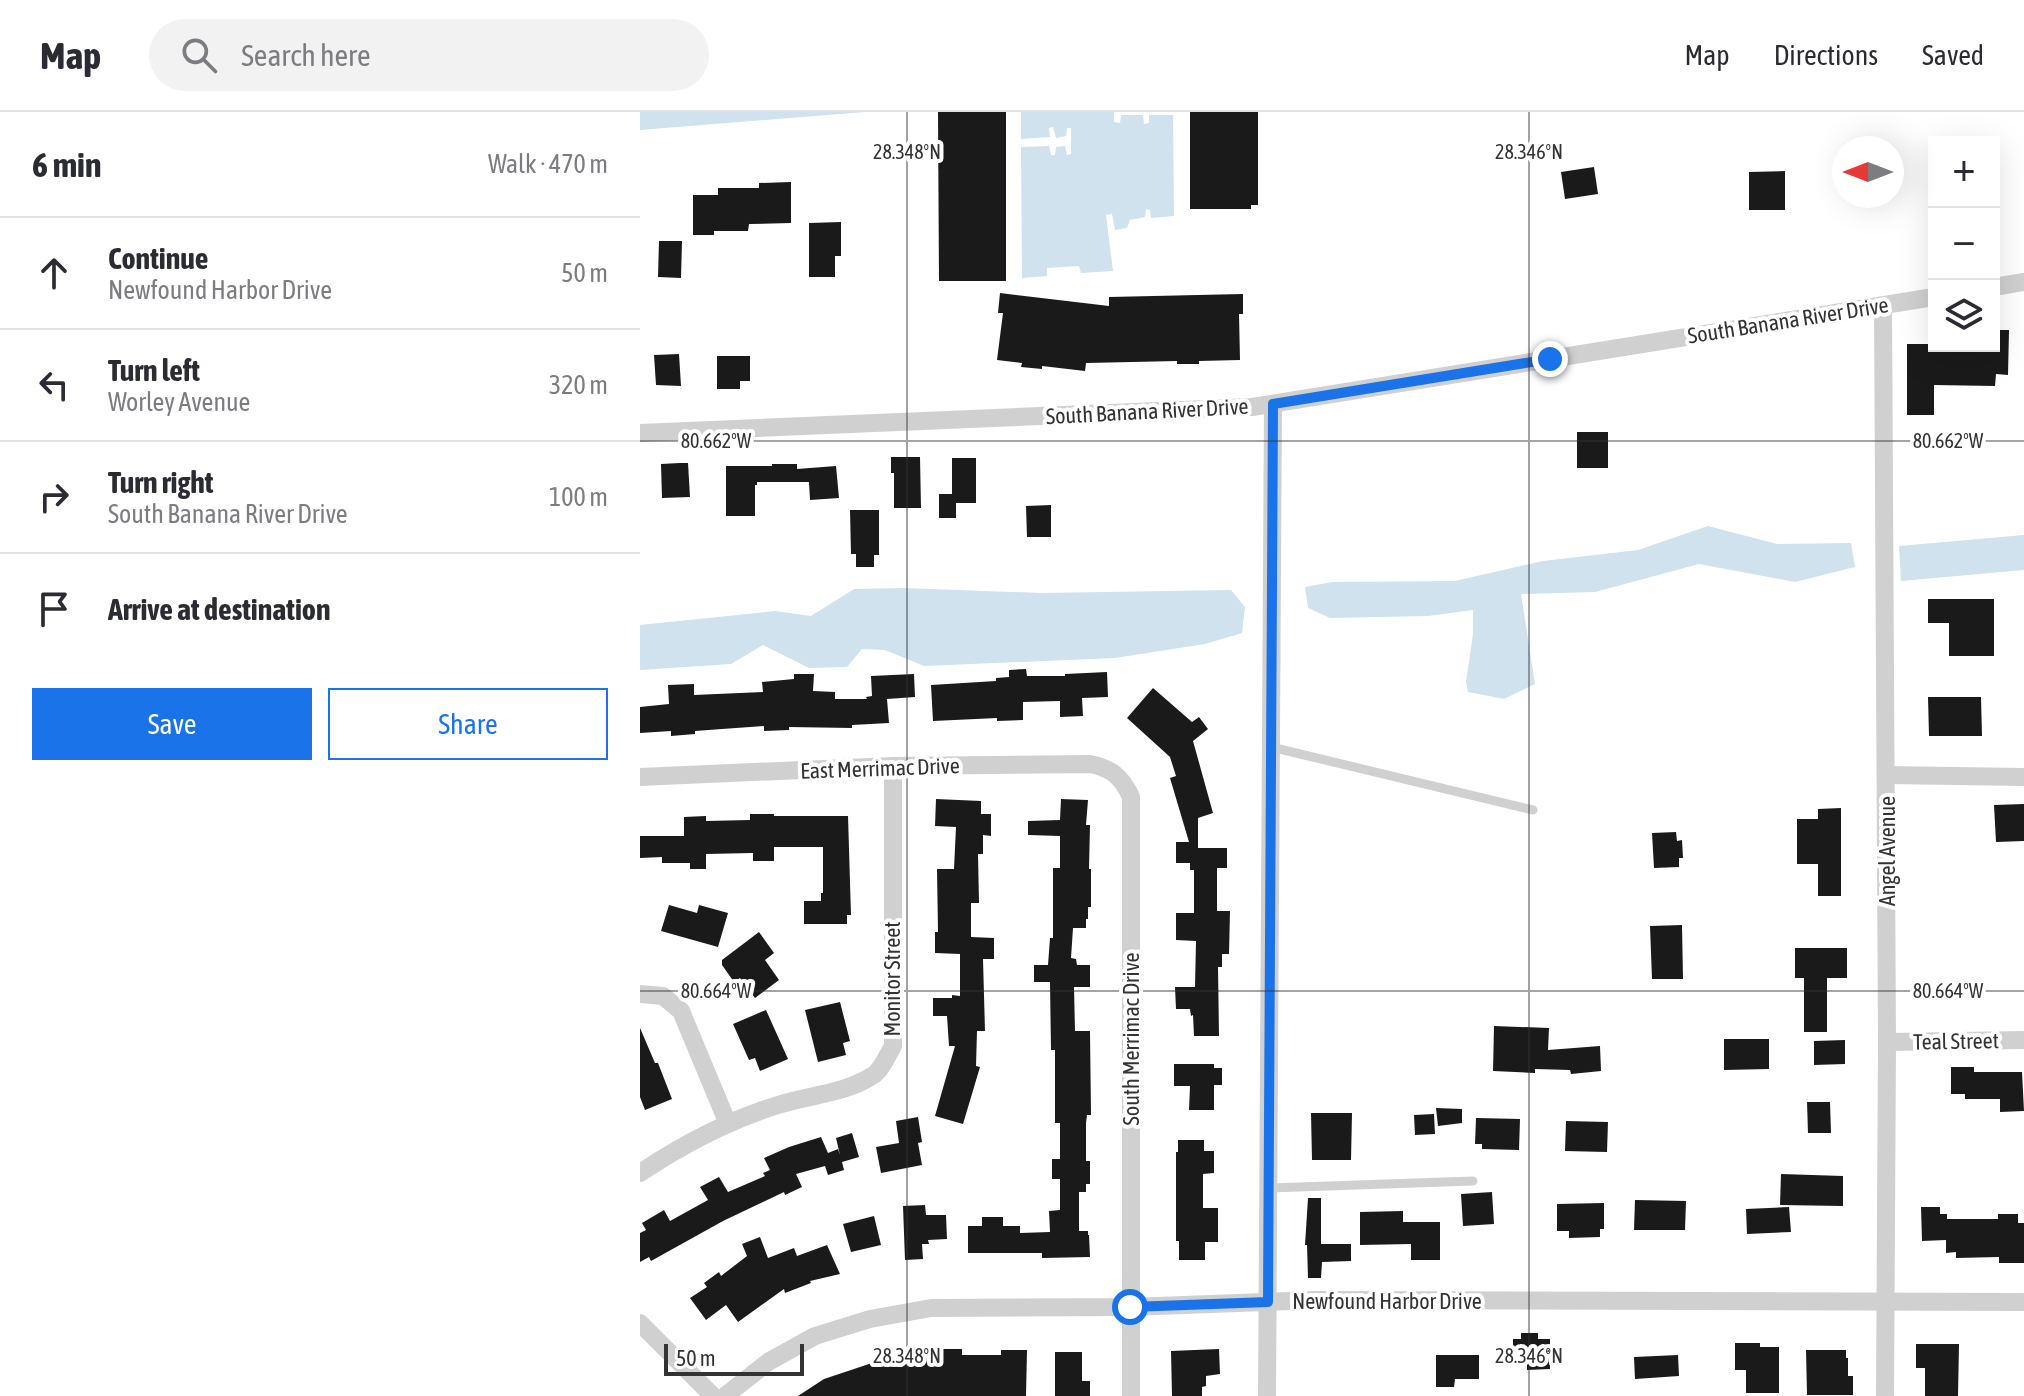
<!DOCTYPE html>
<meta charset="utf-8">
<style>
:root{--surface:#fff;--page:#f2f2f3;--text:#2b2b33;--muted:#7c7c81;--line:#e1e1e2;--accent:#1a73e8}
body{margin:0;font-family:"Asap Condensed",sans-serif;background:var(--page);color:var(--text)}
.controls{position:absolute;right:24px;top:24px;display:grid;overflow:hidden;border-radius:0px;box-shadow:0 8px 32px #0002}
.controls button{width:72px;height:72px;display:grid;place-items:center;padding:0;border:0;border-bottom:2px solid var(--line);background:var(--surface);color:var(--text);font:40px sans-serif}
.compass{position:absolute;left:1192px;top:24px;width:72px;height:72px;border-radius:50%;background:var(--surface);box-shadow:0 8px 32px #0002;rotate:270deg}
.scale{position:absolute;left:24px;bottom:20px;width:140px;box-sizing:border-box;padding-left:8px;border:4px solid #333;border-top:0;font-size:22px;line-height:28px;white-space:nowrap;color:#333;-webkit-text-stroke:6px #fff;paint-order:stroke}
.stop{position:absolute;width:24px;height:24px;margin:-18px;border:6px solid #1a73e8;border-radius:50%;background:#fff}
.stop.end{background:#1a73e8;border-color:#fff;box-shadow:0 2px 8px #0008}
.list{margin:0;padding:0;list-style:none}
h2{display:flex;justify-content:space-between;align-items:center;height:104px;margin:0;padding:0 32px;font-size:34px}
h2 small{font-size:26px;font-weight:400;color:var(--muted)}
.list li{display:grid;grid-template-columns:52px 1fr auto;gap:24px;align-items:center;box-sizing:border-box;height:112px;padding:0 32px;border-top:2px solid var(--line)}
.list b{display:block;font-size:30px;white-space:nowrap}
.list p{margin:0;font-size:26px;white-space:nowrap;color:var(--muted)}
.list em{font-size:26px;font-style:normal;color:var(--muted)}
.actions{display:flex;gap:16px;padding:24px 32px}
.actions a{flex:1;padding:18px 0;border:2px solid var(--accent);border-radius:0px;text-align:center;font-size:28px;color:var(--accent)}
.actions .main{background:var(--accent);color:#fff}
.icon{flex:none;width:44px;height:44px;fill:none;stroke:currentColor;stroke-width:2;stroke-linecap:round;stroke-linejoin:round}
.map{position:relative;flex:none;width:1384px;height:1284px;overflow:hidden}
header{display:flex;align-items:center;gap:48px;box-sizing:border-box;height:112px;padding:0 40px;background:var(--surface);border-bottom:2px solid var(--line)}
header strong{font-size:38px}
nav{display:flex;gap:44px;margin-inline-start:auto;font-size:28px}
.search{width:560px;height:72px;background:var(--page);display:flex;align-items:center;gap:20px;box-sizing:border-box;padding:0 28px;border-radius:44px;color:var(--muted);font-size:30px}
main{display:flex}
aside{flex:1;background:var(--surface)}
.map>svg:first-child{display:block}
</style>
<header>
<strong>Map</strong>
<div class="search"><svg class="icon" aria-label="search" viewBox="0 0 24 24"><circle cx="10" cy="10" r="6"/><path d="M15 15l6 6"/></svg>Search here</div>
<nav><a>Map</a><a>Directions</a><a>Saved</a></nav>
</header>
<main>
<aside>
<h2>6 min<small>Walk · 470 m</small></h2>
<ul class="list">
<li><svg class="icon" aria-label="ahead" viewBox="0 0 24 24"><path d="M12 20V5M6 11l6-6 6 6"/></svg><div><b>Continue</b><p>Newfound Harbor Drive</p></div><em>50 m</em></li>
<li><svg class="icon" aria-label="left" viewBox="0 0 24 24"><path d="M17 20v-9H6M10 6l-5 5 5 5"/></svg><div><b>Turn left</b><p>Worley Avenue</p></div><em>320 m</em></li>
<li><svg class="icon" aria-label="right" viewBox="0 0 24 24"><path d="M7 20v-9h11M14 6l5 5-5 5"/></svg><div><b>Turn right</b><p>South Banana River Drive</p></div><em>100 m</em></li>
<li><svg class="icon" aria-label="arrive" viewBox="0 0 24 24"><path d="M6 21V4h12l-3 4 3 4H6"/></svg><div><b>Arrive at destination</b></div></li>
</ul>
<div class="actions"><a class="main">Save</a><a>Share</a></div>
</aside>
<div class="map">
<svg width="1384" height="1284" viewBox="0 0 1384 1284">
<rect width="100%" height="100%" fill="#fff"/>
<g fill="#cfe2ee">
<polygon points="0,0 225,0 0,18"/>
<polygon points="381,0 474,0 474,10 480,11 481,3 503,3 504,12 509,11 509,3 533,3 534,104 511,106 510,98 506,97 505,105 490,108 487,116 475,118 472,102 466,103 473,159 441,161 439,154 407,156 407,164 382,166 381,35 409,34 411,43 415,43 416,35 425,34 427,43 431,42 431,16 427,16 426,24 416,26 413,15 409,16 410,25 381,27"/>
<polygon points="1068,414 1137,432 1211,431 1215,455 1155,470 1059,452 955,480 881,482 895,572 864,587 828,580 826,570 833,522 833,498 788,504 690,506 668,496 665,475 692,470 815,469 903,449 998,438"/>
<polygon points="1384,423 1384,458 1261,469 1259,434"/>
<polygon points="264,476 402,481 591,478 605,495 602,521 565,532 475,546 284,554 245,538 222,537 207,555 169,556 123,533 91,552 0,558 0,513 135,499 171,504 214,477"/>
</g>
<g fill="#1a1a1a">
<polygon points="298,0 366,0 366,169 299,169"/>
<polygon points="550,0 618,0 618,93 611,93 611,97 550,97"/>
<polygon points="954,55 958,82 925,87 921,60"/>
<polygon points="1145,59 1145,98 1109,98 1109,60"/>
<polygon points="151,70 151,111 109,112 108,119 74,119 74,123 53,123 53,83 78,83 78,76 119,76 119,71"/>
<polygon points="201,110 201,144 195,144 195,165 169,165 169,111"/>
<polygon points="19,129 42,129 41,166 18,165"/>
<polygon points="360,181 469,194 469,185 603,182 603,202 599,202 600,248 559,249 559,252 537,252 537,249 446,251 445,259 402,254 402,257 381,255 382,251 357,248 363,201 358,201"/>
<polygon points="1354,218 1369,218 1368,263 1356,262 1355,274 1294,273 1294,303 1267,303 1267,232 1294,232 1294,234 1354,234"/>
<polygon points="39,242 41,274 16,273 14,243"/>
<polygon points="77,244 110,244 110,269 100,269 100,277 77,277"/>
<rect x="937" y="320" width="31" height="36"/>
<polygon points="251,345 280,345 281,396 254,396 254,361 251,361"/>
<polygon points="312,346 336,346 336,391 316,391 316,406 299,406 299,382 312,382"/>
<polygon points="40,351 48,351 50,385 22,386 21,352"/>
<polygon points="132,352 157,352 157,357 196,354 199,386 170,388 169,370 117,370 117,373 115,373 115,404 86,404 86,354 132,354"/>
<polygon points="411,393 411,425 387,425 386,394"/>
<polygon points="210,398 239,398 239,443 234,443 234,455 216,455 216,442 211,442"/>
<polygon points="1288,487 1354,487 1354,544 1309,544 1309,511 1288,511"/>
<polygon points="386,557 387,564 425,564 425,562 467,560 468,585 442,586 443,604 420,605 420,589 383,590 383,608 357,609 357,606 293,609 291,573 356,569 356,566 369,565 369,558"/>
<polygon points="154,562 174,562 173,579 195,580 195,587 227,587 226,585 232,584 231,564 274,562 275,585 247,587 249,611 212,613 212,616 149,615 149,618 124,619 124,614 82,617 55,619 55,622 31,624 31,619 0,621 0,595 29,592 28,573 54,572 54,583 123,580 122,570 154,567"/>
<polygon points="513,576 552,610 559,605 568,617 553,629 573,701 558,706 558,736 587,736 587,756 577,756 577,799 590,799 589,842 582,842 582,855 578,855 579,924 554,924 553,903 551,904 550,897 536,897 535,875 555,875 556,829 536,828 536,801 554,801 554,758 550,758 550,751 536,751 536,730 549,730 530,666 536,664 530,645 487,606"/>
<polygon points="1288,585 1341,585 1342,624 1289,624"/>
<polygon points="296,687 341,689 341,702 351,702 351,724 343,723 343,742 338,742 339,791 331,791 331,825 354,826 354,847 343,847 345,919 337,919 336,954 340,955 323,1012 295,1004 315,934 309,934 307,904 293,904 293,886 312,886 312,883 320,884 320,842 295,841 295,820 298,820 297,757 314,757 316,715 295,714"/>
<polygon points="421,687 448,688 446,713 450,713 449,757 451,757 451,795 448,795 448,807 446,807 446,816 433,816 431,846 436,847 437,853 450,853 450,875 434,875 435,919 450,919 451,1003 447,1003 446,1011 446,1049 450,1049 450,1072 446,1072 446,1080 439,1080 439,1119 448,1119 448,1123 449,1123 450,1145 402,1146 402,1141 328,1141 328,1114 342,1114 342,1105 363,1105 363,1114 380,1114 380,1121 410,1120 409,1099 420,1098 420,1067 412,1067 412,1047 420,1047 420,1011 415,1011 415,938 411,938 410,870 394,870 394,853 408,853 410,826 413,826 413,756 420,756 420,724 388,723 388,709 420,708"/>
<polygon points="1384,692 1384,729 1356,730 1354,693"/>
<polygon points="1201,696 1201,784 1178,784 1178,752 1157,752 1157,707 1178,707 1178,697"/>
<polygon points="110,702 134,702 134,704 208,704 211,803 207,803 207,812 164,812 164,789 181,789 181,781 183,781 183,735 134,735 134,749 113,749 113,741 66,742 66,757 50,757 50,751 22,751 22,745 0,746 0,724 44,724 44,705 66,704 66,709 110,708"/>
<polygon points="1036,720 1037,729 1042,728 1043,746 1039,746 1039,755 1014,756 1012,721"/>
<polygon points="29,793 57,801 59,793 88,801 78,835 21,819"/>
<polygon points="1042,813 1043,867 1012,867 1010,814"/>
<polygon points="119,820 134,841 125,848 139,868 115,886 100,866 94,870 82,853 82,848"/>
<polygon points="1155,836 1207,836 1207,866 1187,866 1187,920 1164,920 1164,866 1155,866"/>
<polygon points="200,890 210,929 203,931 206,943 178,950 165,898"/>
<polygon points="126,898 148,947 120,959 115,946 109,948 93,912"/>
<polygon points="854,914 909,916 908,938 960,934 961,959 931,962 930,958 895,957 895,961 853,959"/>
<polygon points="0,916 15,951 18,951 32,987 5,998 0,985"/>
<polygon points="1084,927 1129,927 1129,957 1084,958"/>
<polygon points="1205,928 1205,952 1174,953 1174,929"/>
<polygon points="534,952 574,952 574,956 582,956 582,973 574,973 574,998 549,998 550,974 534,974"/>
<polygon points="1311,955 1334,955 1334,960 1382,960 1384,999 1360,1000 1360,987 1325,987 1325,982 1311,982"/>
<polygon points="1167,990 1190,990 1191,1021 1168,1021"/>
<polygon points="796,996 822,997 822,1011 798,1014"/>
<polygon points="671,1001 712,1001 711,1048 672,1048"/>
<polygon points="794,1002 795,1022 775,1023 774,1003"/>
<polygon points="278,1005 282,1030 278,1031 282,1053 241,1061 236,1035 259,1031 256,1009"/>
<polygon points="836,1006 880,1007 879,1038 842,1037 842,1032 835,1032"/>
<polygon points="926,1009 968,1010 967,1040 925,1039"/>
<polygon points="212,1021 219,1045 202,1050 204,1058 188,1063 185,1054 156,1062 162,1075 145,1083 144,1080 83,1109 11,1149 9,1145 0,1150 0,1121 6,1118 2,1111 24,1098 30,1109 68,1088 60,1075 79,1065 88,1080 125,1064 123,1061 130,1058 124,1046 149,1035 181,1025 188,1041 198,1037 200,1043 196,1026"/>
<polygon points="538,1028 564,1028 564,1039 574,1039 574,1061 563,1062 563,1096 578,1096 578,1130 565,1130 565,1148 539,1148 539,1129 536,1129 536,1040 538,1040"/>
<polygon points="1141,1062 1203,1064 1203,1094 1140,1093"/>
<polygon points="852,1080 854,1112 823,1114 821,1082"/>
<polygon points="668,1086 681,1086 681,1132 711,1132 711,1149 682,1150 681,1166 668,1166 667,1133 665,1133"/>
<polygon points="995,1088 1046,1089 1045,1118 994,1118"/>
<polygon points="964,1091 964,1117 960,1117 960,1125 929,1126 929,1119 917,1119 917,1092"/>
<polygon points="285,1093 286,1103 306,1103 307,1127 288,1128 289,1132 282,1132 283,1147 265,1148 263,1094"/>
<polygon points="1149,1095 1151,1120 1107,1122 1106,1097"/>
<polygon points="1281,1095 1300,1095 1300,1102 1307,1102 1307,1107 1358,1107 1358,1102 1378,1102 1378,1111 1384,1111 1384,1151 1359,1151 1359,1145 1316,1146 1316,1140 1306,1141 1306,1128 1282,1129"/>
<polygon points="763,1099 763,1110 800,1110 800,1148 771,1148 771,1132 720,1133 720,1100"/>
<polygon points="234,1104 241,1133 211,1140 203,1112"/>
<polygon points="120,1125 128,1146 154,1136 157,1144 187,1133 200,1162 170,1169 171,1171 145,1181 144,1177 98,1210 86,1193 66,1208 50,1186 67,1175 64,1171 79,1160 81,1164 107,1144 102,1132"/>
<polygon points="881,1221 898,1221 898,1227 910,1227 910,1257 887,1258 887,1247 873,1247 873,1227 881,1227"/>
<polygon points="1095,1231 1120,1231 1120,1235 1139,1235 1139,1281 1106,1281 1106,1258 1095,1258"/>
<polygon points="1276,1232 1319,1232 1318,1284 1285,1284 1285,1256 1276,1256"/>
<polygon points="293,1237 322,1237 322,1243 361,1243 361,1238 387,1238 386,1284 158,1284 184,1267 253,1244 292,1245"/>
<polygon points="579,1237 580,1262 566,1264 566,1274 562,1275 562,1284 532,1284 531,1239"/>
<polygon points="1166,1238 1206,1238 1206,1246 1208,1246 1208,1264 1213,1264 1213,1283 1167,1283"/>
<polygon points="415,1240 442,1240 442,1269 450,1269 450,1284 415,1284"/>
<polygon points="796,1243 839,1243 839,1267 815,1267 814,1275 796,1275"/>
<polygon points="1038,1243 1039,1264 995,1267 994,1245"/>
</g>
<g fill="none" stroke-linecap="round" stroke-linejoin="round">
<g stroke="#d0d0d0" stroke-width="9">
<polyline points="631,635 893,698"/>
<polyline points="629,1076 833,1069"/>
</g>
<g stroke="#d0d0d0" stroke-width="18">
<polyline points="1354,175 1384,170"/>
<polyline points="1243,193 1247,930 1245,1284"/>
<polyline points="0,321 612,295 1294,185"/>
<polyline points="1246,663 1384,665"/>
<path d="M0,665L253,654L450,652C471,656 482,665 491,685V1284"/>
<polyline points="0,882 23,884 41,899 88,1012"/>
<polyline points="1247,930 1384,928"/>
<path d="M0,1061C42,1033 90,1008 138,993C170,983 203,982 232,964C241,959 247,944 253,934V654"/>
<polyline points="0,1211 73,1284"/>
<polyline points="85,1284 128,1250 175,1224 230,1207 291,1196 490,1195 676,1188 1384,1190"/>
<polyline points="627,1284 633,292"/>
</g>
</g>
<g fill="none" stroke-linecap="round" stroke-linejoin="round">
<polyline stroke="#1a73e8" stroke-width="10" points="490,1195 628,1190 633,292 910,247"/>
</g>
<path fill="none" stroke="#333" stroke-width="2" stroke-opacity="0.45" d="M267,0V1284M889,0V1284M0,329H1384M0,879H1384"/>
<g text-anchor="middle" stroke-width="8" stroke-linejoin="round" paint-order="stroke">
<g font-size="22" fill="#333" stroke="#fff">
<text transform="translate(1148 208) rotate(-9)" y="8">South Banana River Drive</text>
<text transform="translate(507 299) rotate(-3)" y="8">South Banana River Drive</text>
<text transform="translate(240 656) rotate(-2)" y="8">East Merrimac Drive</text>
<text transform="translate(1247 739) rotate(-90)" y="8">Angel Avenue</text>
<text transform="translate(252 867) rotate(-90)" y="8">Monitor Street</text>
<text transform="translate(491 927) rotate(-90)" y="8">South Merrimac Drive</text>
<text transform="translate(1316 929) rotate(-1)" y="8">Teal Street</text>
<text x="747" y="1197">Newfound Harbor Drive</text>
</g>
</g>
<g font-size="20" text-anchor="middle" fill="#333" stroke="#fff" stroke-width="8" stroke-linejoin="round" paint-order="stroke">
<text x="267" y="47">28.348°N</text>
<text x="889" y="47">28.346°N</text>
<text x="1308" y="336">80.662°W</text>
<text x="76" y="336">80.662°W</text>
<text x="1308" y="886">80.664°W</text>
<text x="76" y="886">80.664°W</text>
<text x="267" y="1251">28.348°N</text>
<text x="889" y="1251">28.346°N</text>
</g>
</svg>
<div class="controls">
<button>+</button>
<button>−</button>
<button><svg class="icon" aria-label="layers" viewBox="0 0 24 24"><path d="M12 4l9 5-9 5-9-5zM3 14l9 5 9-5"/></svg></button>
</div>
<svg class="compass" viewBox="-18 -18 36 36"><path d="M0-13l5 13h-10z" fill="#e53935"/><path d="M0 13l5-13h-10z" fill="#7c7c81"/></svg>
<div class="scale">50 m</div>
<div class="stop" style="left:490px;top:1195px"></div>
<div class="stop end" style="left:910px;top:247px"></div>
</div>
</main>
